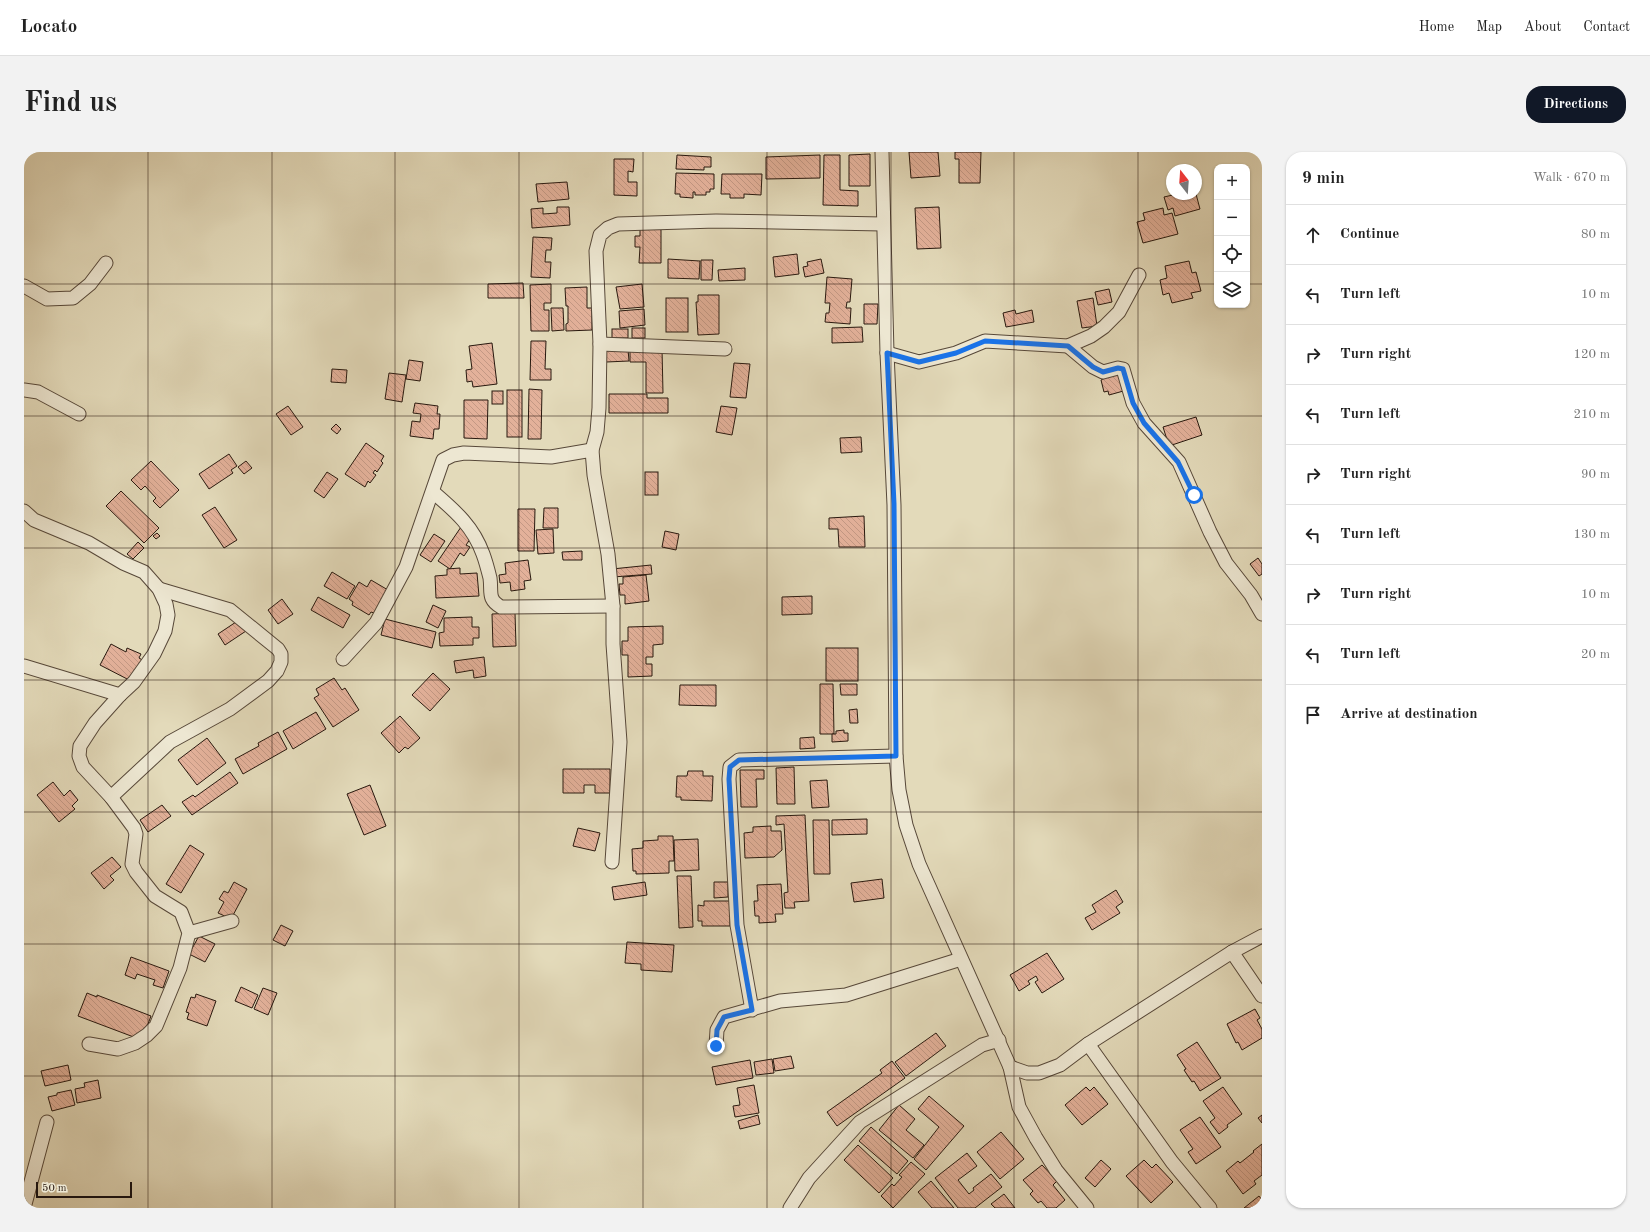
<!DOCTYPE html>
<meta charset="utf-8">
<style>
:root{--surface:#fff;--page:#f2f2f2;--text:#222;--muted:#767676;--line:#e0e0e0;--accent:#111827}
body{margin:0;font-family:"Old Standard TT",serif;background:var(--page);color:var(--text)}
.controls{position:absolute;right:12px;top:12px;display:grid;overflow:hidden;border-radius:8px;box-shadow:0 1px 3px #0004}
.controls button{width:36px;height:36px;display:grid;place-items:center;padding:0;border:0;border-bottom:1px solid var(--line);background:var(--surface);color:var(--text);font:20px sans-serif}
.compass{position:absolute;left:1142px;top:12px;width:36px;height:36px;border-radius:50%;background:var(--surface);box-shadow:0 1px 3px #0004;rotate:343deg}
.scale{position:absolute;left:12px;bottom:10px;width:96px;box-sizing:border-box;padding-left:4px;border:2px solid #28180e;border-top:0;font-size:11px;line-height:14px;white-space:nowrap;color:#28180e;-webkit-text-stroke:3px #ede7d2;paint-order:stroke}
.stop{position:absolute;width:12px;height:12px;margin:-9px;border:3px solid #1a73e8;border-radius:50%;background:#fff}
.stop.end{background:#1a73e8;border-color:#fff;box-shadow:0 1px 4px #0008}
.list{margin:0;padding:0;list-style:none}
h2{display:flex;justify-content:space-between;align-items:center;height:52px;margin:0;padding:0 16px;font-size:17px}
h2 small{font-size:13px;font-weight:400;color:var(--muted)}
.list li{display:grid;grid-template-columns:26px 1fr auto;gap:12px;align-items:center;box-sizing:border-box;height:60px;padding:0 16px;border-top:1px solid var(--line)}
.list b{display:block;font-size:15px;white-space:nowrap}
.list em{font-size:13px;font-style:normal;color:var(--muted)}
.icon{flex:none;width:22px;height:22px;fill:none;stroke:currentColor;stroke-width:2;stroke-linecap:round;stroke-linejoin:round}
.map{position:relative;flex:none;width:1238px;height:1056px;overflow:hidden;border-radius:16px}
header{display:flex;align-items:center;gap:24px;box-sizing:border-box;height:56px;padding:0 20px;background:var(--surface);border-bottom:1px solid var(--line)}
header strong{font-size:19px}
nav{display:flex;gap:22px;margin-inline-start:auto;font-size:14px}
.intro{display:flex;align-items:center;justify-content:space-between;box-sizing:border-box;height:96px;padding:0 24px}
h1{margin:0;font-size:28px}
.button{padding:10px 18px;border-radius:16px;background:var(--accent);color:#fff;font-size:14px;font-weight:700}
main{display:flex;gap:24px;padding:0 24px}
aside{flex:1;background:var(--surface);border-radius:16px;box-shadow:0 1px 3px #0004}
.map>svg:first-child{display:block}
</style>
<header>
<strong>Locato</strong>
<nav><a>Home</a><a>Map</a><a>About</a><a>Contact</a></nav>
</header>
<div class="intro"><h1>Find us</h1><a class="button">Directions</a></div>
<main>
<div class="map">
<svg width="1238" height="1056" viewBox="0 0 1238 1056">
<defs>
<pattern id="building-back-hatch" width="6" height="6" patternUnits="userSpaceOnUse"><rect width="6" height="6" fill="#e3b19a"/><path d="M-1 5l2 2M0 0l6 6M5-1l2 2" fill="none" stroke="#c39884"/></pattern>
</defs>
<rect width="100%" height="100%" fill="#e3daba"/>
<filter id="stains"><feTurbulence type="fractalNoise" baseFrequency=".005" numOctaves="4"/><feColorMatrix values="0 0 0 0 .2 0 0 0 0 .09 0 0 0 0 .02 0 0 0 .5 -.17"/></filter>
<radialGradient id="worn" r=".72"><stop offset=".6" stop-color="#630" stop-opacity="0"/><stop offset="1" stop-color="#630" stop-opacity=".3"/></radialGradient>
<g fill="url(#building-back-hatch)" stroke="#28180e">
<polygon points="885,0 914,0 916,24 887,26"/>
<polygon points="931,0 957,0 956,31 935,31 935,7 931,7"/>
<polygon points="846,2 846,34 825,34 825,3"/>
<polygon points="653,3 687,5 687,15 680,15 680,18 652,17"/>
<polygon points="796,3 796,26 742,27 742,5"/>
<polygon points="800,3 816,3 816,38 834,39 834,54 799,53"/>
<polygon points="590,7 610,7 609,20 604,19 604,30 613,30 613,44 590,43"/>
<polygon points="652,21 690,22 690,37 686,37 686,40 682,40 682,43 671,43 671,40 669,40 669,46 656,45 656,42 651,42"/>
<polygon points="698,22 738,22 737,43 720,42 720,46 706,46 706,42 697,42"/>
<polygon points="543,30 545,47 514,50 512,32"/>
<polygon points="1153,42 1172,42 1176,57 1151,64 1149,56 1144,58 1140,45"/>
<polygon points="533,55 545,55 546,73 508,76 507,57 519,56 519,62 533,61"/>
<polygon points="915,55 917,96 893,97 891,56"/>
<polygon points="1139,56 1140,63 1148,61 1154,82 1119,91 1113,70 1121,68 1119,61"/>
<polygon points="616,76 637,77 637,111 615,111 616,95 611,95 611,84 616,84"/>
<polygon points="509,85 528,86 527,98 522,98 521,110 527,110 526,126 507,125"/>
<polygon points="773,102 775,122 751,125 749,105"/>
<polygon points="644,107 676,109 675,127 644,126"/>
<polygon points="797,107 800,121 781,125 779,115 784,114 783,110"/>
<polygon points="677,108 689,108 688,128 677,128"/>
<polygon points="1165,109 1168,121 1172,120 1177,139 1167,141 1169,146 1148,151 1145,141 1139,143 1136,128 1143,126 1141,114"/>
<polygon points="721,116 721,128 695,129 694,118"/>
<polygon points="803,125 828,127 826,150 823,150 822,156 827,156 826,172 801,170 802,161 805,161 806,151 801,151"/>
<polygon points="499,131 500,146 464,146 464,132"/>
<polygon points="527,132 527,151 520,151 520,158 525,158 525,179 507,179 506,133"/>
<polygon points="618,132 620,155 596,157 592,135"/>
<polygon points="563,135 563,156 568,156 568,178 542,179 542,172 544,171 544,154 542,154 541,136"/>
<polygon points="1085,137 1088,150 1074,153 1071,140"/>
<polygon points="674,143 695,143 695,182 674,183 672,150 674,150"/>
<rect x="642" y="146" width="22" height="34"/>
<polygon points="1069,146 1073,174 1058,176 1053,149"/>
<polygon points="840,152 854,152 853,172 840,172"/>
<polygon points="527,156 539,156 540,178 528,179"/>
<polygon points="620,157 621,173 596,176 595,159"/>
<polygon points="991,158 992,162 1008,158 1010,170 982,175 979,161"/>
<polygon points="838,175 839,190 808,191 808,176"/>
<rect x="608" y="176" width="13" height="10"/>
<rect x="588" y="177" width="16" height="9"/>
<polygon points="507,189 522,189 521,217 527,217 527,228 506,228"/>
<polygon points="468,191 473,232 449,235 448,229 443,230 442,218 448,217 445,194"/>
<polygon points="582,197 604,197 605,209 582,210"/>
<polygon points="606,197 638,197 639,241 622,241 622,210 606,210"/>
<polygon points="385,208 399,210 396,229 382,227"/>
<polygon points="710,211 726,212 722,246 706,245"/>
<polygon points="308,217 323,218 322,231 307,230"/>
<polygon points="1097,218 1103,238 1085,243 1084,239 1080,240 1077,228 1081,226 1080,223"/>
<polygon points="365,221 382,223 378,250 361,247"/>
<polygon points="505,237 518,238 517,287 504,287"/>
<rect x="483" y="238" width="15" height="47"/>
<rect x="468" y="239" width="11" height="13"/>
<polygon points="585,242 623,242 623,246 644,246 644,261 585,261"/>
<polygon points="440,248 464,248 463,287 440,286"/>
<polygon points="391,251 414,254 413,262 416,262 415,277 410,277 409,287 386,284 388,269 396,270 397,262 389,261"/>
<polygon points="264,254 279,275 267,283 252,262"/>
<polygon points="697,254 713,256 708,283 692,280"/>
<polygon points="1172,265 1178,283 1145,294 1139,275"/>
<polygon points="312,272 317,277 313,282 307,277"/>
<polygon points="837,285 838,300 817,301 816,286"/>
<polygon points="342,291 360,304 357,309 359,311 353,320 351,318 349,321 352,323 346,331 344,329 341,335 321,322"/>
<polygon points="205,302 213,314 207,318 209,321 185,337 175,322"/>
<polygon points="127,309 155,338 136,356 129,349 132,346 121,334 117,338 107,328"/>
<polygon points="222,309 228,316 220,322 214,315"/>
<polygon points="303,320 314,327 300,346 290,339"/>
<rect x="621" y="320" width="13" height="23"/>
<polygon points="97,339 135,376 120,391 82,354"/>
<polygon points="191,355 213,388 200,396 178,363"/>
<polygon points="520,356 534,356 534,376 519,376"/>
<polygon points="494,357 511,357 510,399 494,399"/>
<polygon points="840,364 841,395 815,395 814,377 805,377 805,366"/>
<polygon points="437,375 449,383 442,393 446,395 440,404 436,401 426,417 414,409"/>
<polygon points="529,377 530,401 514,402 512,378"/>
<polygon points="641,379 655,382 652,398 638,395"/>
<polygon points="133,381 136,384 132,387 129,384"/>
<polygon points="410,382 421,389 407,410 396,403"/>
<polygon points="114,390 120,396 109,407 103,402"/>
<polygon points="558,399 558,408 539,408 538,400"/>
<polygon points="1234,406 1238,412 1238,422 1235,424 1226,412"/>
<polygon points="504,408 507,428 500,429 501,437 487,439 486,430 476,431 475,423 482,422 481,411"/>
<polygon points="627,413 628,422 589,425 588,417"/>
<polygon points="436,416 436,422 453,421 455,444 412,446 411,424 423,423 423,417"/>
<polygon points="308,420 331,434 323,447 300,434"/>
<polygon points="622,423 625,449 601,452 601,443 596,443 595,432 599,432 599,425"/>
<polygon points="347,428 364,438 350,461 347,460 345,463 328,453 329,450 325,447 335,430 343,435"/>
<polygon points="788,444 788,462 758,463 758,445"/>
<polygon points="294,445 326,463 319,476 287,458"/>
<polygon points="258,447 269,462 254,472 244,458"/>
<polygon points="409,453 422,459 414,476 402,470"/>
<polygon points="491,461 492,494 469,495 468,462"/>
<polygon points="448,465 448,475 455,475 455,486 449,486 449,493 416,494 415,481 420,480 420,466"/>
<polygon points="361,467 412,480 408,496 357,483"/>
<polygon points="215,468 222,479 201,493 194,482"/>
<polygon points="639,474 639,492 629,493 629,505 622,505 622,512 628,512 628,524 604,525 604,503 598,503 598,489 604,489 604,475"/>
<polygon points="87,492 102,500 103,496 117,502 115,506 120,509 109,530 76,513"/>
<rect x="802" y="496" width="32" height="33"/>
<polygon points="460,505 462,524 450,526 449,518 432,521 430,509"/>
<polygon points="409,521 426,537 406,559 388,543"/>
<polygon points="310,526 318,538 321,536 335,558 309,575 290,546 295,543 292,537"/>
<polygon points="796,532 809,532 810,582 796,582"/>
<polygon points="816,532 833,532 833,543 817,543"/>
<polygon points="656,533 692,533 692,554 655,553"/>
<polygon points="833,557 834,571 826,571 825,558"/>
<polygon points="292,560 302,577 269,597 259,579"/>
<polygon points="376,564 396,586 384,597 381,595 375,601 357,581"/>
<polygon points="820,578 820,581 824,581 824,589 808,590 808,582 812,582 812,579"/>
<polygon points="254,580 263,597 219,622 211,607 235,594 234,591"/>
<polygon points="790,585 791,596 776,597 776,586"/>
<polygon points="183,586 202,611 173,633 154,608"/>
<polygon points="770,615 771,652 753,652 752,616"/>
<polygon points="539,617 586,617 586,641 571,641 571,633 560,633 560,641 539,641"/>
<polygon points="716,618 740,618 740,627 732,627 733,655 717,655"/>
<polygon points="664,619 679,619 679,624 689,624 688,649 657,648 657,645 652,645 653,624 663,624"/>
<polygon points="206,620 214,631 168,663 158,650 169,643 171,645"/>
<polygon points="803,628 805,655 788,656 786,629"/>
<polygon points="29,630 40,644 46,638 54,648 48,654 51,657 35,670 13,643"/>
<polygon points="346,633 362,674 340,683 323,642"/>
<polygon points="138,653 147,664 124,680 116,668"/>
<polygon points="781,663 785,749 770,750 771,756 761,756 760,741 764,740 760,672 752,673 752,664"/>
<polygon points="843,667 843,682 808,683 808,668"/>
<polygon points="789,668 805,668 806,722 790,722"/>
<polygon points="747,674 747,679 757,679 758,698 750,705 721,706 720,681 729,680 729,675"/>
<polygon points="554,676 576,681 571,699 549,694"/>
<polygon points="634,684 649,684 650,709 645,709 645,721 612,722 612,719 609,719 608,697 619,696 619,689 634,688"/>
<polygon points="674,687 675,718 651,719 650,688"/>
<polygon points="166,693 180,702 157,741 142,732"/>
<polygon points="88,705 97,715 86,724 90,728 80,737 67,721"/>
<polygon points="653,724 667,724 669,775 655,776"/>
<polygon points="858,727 860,746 830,750 827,731"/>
<polygon points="210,730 223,737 207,767 194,761 200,750 195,747 200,739 204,741"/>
<polygon points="621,730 623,743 590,748 588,735"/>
<polygon points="690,730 704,730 704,745 690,746"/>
<polygon points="757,732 759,762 751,762 752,770 735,771 735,764 731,764 730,749 734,749 733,733"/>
<polygon points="1092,738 1099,750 1092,755 1096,761 1068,778 1061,766 1072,760 1068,753"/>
<polygon points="680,749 706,749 706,774 678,774 678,769 674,769 674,753 680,754"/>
<polygon points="257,773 269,779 261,794 249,788"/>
<polygon points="175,784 191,792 181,810 165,802"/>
<polygon points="603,790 650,793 648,820 617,818 617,812 601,811"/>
<polygon points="1023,801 1040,827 1018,841 1011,830 1014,828 1012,824 1004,829 1006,832 995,839 986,823"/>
<polygon points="107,805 145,819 139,836 129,833 131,828 113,822 111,827 101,823"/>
<polygon points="217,835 234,843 228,856 211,849"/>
<polygon points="239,836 253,841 244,863 230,857"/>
<polygon points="63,841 73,845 73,843 127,864 121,880 115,887 54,864"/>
<polygon points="172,842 192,849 183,874 163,867 165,861 162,860 167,845 171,846"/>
<polygon points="1231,857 1236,866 1233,868 1238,877 1238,886 1218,898 1214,890 1212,891 1203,872"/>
<polygon points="912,881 922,894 882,924 871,910"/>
<polygon points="1173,890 1197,926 1176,939 1170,929 1168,930 1160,918 1162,917 1153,903"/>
<polygon points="767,904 770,916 751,919 749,907"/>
<polygon points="748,907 750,921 732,923 730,910"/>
<polygon points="726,908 729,926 692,933 688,915"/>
<polygon points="868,909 881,926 813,974 803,960 858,921 856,918"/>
<polygon points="44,913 47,928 21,934 17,919"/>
<polygon points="74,928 77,946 53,951 51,937 61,935 60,931"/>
<polygon points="730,933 735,961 711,965 709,954 716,953 713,936"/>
<polygon points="1062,935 1066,939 1070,935 1084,952 1058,973 1041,953"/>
<polygon points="1199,935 1218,962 1203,973 1204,975 1195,982 1186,970 1191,966 1179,949"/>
<polygon points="47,938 51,953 28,959 24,945 33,943 33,941"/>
<polygon points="905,944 940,974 902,1018 890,1007 915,975 894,957"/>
<polygon points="875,953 891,967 882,978 900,993 889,1006 855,978"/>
<polygon points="734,963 736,972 716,977 714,969"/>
<polygon points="1238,963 1238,971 1234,966"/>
<polygon points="1176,965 1197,995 1172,1012 1164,1000 1169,997 1156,978"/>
<polygon points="847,975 884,1009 873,1022 835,989"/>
<polygon points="977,980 1000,1007 976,1027 953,1000"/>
<polygon points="1238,992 1238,1023 1230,1029 1232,1032 1219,1042 1202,1019 1214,1009 1216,1011 1230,1000 1229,999"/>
<polygon points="834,993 869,1026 855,1041 820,1008"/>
<polygon points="943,1001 953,1014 934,1028 945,1042 950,1038 949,1036 967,1022 978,1035 951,1056 934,1056 911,1026"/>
<polygon points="1077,1008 1087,1017 1071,1035 1061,1026"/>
<polygon points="1120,1008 1128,1016 1132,1012 1149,1030 1127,1051 1102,1024"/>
<polygon points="887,1010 901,1022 869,1056 857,1044 868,1032 870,1034 878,1025 875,1023"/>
<polygon points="1018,1013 1033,1029 1029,1033 1041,1048 1032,1056 1023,1056 1017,1049 1014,1051 1006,1042 1009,1039 999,1028"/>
<polygon points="907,1029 930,1056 908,1056 894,1040"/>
<polygon points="980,1042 991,1056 971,1056 967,1052"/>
<polygon points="1235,1044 1238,1048 1238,1056 1220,1056"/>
</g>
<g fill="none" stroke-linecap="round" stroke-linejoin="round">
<defs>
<g id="minor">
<polyline points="858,0 863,201 870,353 872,604 875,638 882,673 895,712 986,915 1003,921 1015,921 1036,913 1064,892 1208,800 1238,844"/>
<polyline points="0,134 23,147 49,146 66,132 82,111"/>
<polyline points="576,192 701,197"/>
<polyline points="1044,194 1069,215 1079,220 1094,216 1099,217 1109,251 1120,271 1155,310 1186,380 1202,411 1227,443 1238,462"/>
<polyline points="863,201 895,210 932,201 961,189 1044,194 1067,184 1080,175 1095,160 1115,123"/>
<polyline points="0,238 14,240 55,262"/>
<path d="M409,340C431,359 449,374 459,402C462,410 464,418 466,426C468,440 463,447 477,455L589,454"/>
<polyline points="0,359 10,368 65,391 99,411 120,420 135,437 142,452 144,463 141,479 130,502 110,530 96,543 71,571 56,594 55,604 59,615 87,645 110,676 112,682 108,712 112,720 131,744 157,760 165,781 156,816 132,874 123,883 111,891 94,897 65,892"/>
<polyline points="319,507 352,471 382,415 419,308 429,303 440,301 527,305 568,298"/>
<polyline points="0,514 96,543"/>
<polyline points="87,645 146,590 206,557 244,529 253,519 257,510 257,502 254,497 206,458 135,437"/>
<polyline points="588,710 596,590 589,492 589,454 584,402 570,323 568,298 573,280 575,256 576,192 572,99 576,83 584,76 594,72 692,69 859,72"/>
<polyline points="165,781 208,769"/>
<polyline points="1208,800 1238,784"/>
<polyline points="728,858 713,773 705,627 706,615 715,608 872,604"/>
<polyline points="1064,892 1148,1010 1186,1056"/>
<polyline points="692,894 693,878 700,865 756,849 822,843 937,807"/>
<polyline points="986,915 995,955 1012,986 1032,1018 1063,1056"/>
<polyline points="0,1056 23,970"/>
<polyline points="766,1056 785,1026 836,970 958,893 975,888"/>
</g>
</defs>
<use href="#minor" stroke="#574839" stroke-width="15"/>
<use href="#minor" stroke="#ede7d2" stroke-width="13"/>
</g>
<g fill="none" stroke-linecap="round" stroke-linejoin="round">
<polyline stroke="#1a73e8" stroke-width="5" points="692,894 693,878 700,865 728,858 713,773 705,627 706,615 715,608 872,604 870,352 863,201 895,210 932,201 961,189 1044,194 1069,215 1079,220 1094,216 1099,217 1109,251 1120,271 1154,310 1170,343"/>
</g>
<path fill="none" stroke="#28180e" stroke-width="1" stroke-opacity="0.55" d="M124,0V1056M248,0V1056M371,0V1056M495,0V1056M619,0V1056M743,0V1056M867,0V1056M990,0V1056M1114,0V1056M0,132H1193M1223,132H1238M0,264H1238M0,396H1238M0,528H1238M0,660H1238M0,792H1238M0,924H1238"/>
<rect width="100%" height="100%" filter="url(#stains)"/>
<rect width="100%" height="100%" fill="url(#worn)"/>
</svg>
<div class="controls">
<button>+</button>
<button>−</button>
<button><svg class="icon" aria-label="locate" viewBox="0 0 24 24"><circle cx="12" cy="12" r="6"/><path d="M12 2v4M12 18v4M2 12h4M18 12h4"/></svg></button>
<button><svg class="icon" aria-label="layers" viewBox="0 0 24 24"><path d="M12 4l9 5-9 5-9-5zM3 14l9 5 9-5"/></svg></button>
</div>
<svg class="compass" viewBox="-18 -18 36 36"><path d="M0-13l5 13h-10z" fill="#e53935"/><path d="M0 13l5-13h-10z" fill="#767676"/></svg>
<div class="scale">50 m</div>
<div class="stop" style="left:1170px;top:343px"></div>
<div class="stop end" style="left:692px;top:894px"></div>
</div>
<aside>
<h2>9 min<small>Walk · 670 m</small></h2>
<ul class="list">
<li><svg class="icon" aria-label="ahead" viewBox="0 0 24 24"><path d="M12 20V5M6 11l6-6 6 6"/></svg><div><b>Continue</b></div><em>80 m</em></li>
<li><svg class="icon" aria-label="left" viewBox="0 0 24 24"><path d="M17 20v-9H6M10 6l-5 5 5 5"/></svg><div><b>Turn left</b></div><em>10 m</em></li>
<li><svg class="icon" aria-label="right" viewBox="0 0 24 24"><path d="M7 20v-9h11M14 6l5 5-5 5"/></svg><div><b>Turn right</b></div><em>120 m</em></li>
<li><svg class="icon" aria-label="left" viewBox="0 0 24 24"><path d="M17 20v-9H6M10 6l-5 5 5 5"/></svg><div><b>Turn left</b></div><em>210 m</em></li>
<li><svg class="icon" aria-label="right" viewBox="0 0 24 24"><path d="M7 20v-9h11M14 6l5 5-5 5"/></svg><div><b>Turn right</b></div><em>90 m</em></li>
<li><svg class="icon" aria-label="left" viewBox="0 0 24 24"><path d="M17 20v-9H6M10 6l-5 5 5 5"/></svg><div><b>Turn left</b></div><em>130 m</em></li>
<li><svg class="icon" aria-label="right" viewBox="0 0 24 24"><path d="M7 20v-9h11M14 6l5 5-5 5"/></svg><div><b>Turn right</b></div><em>10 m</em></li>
<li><svg class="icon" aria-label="left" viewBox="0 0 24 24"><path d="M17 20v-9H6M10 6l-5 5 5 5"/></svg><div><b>Turn left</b></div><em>20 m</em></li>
<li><svg class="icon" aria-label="arrive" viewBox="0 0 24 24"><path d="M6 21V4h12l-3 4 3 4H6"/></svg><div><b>Arrive at destination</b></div></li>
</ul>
</aside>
</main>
